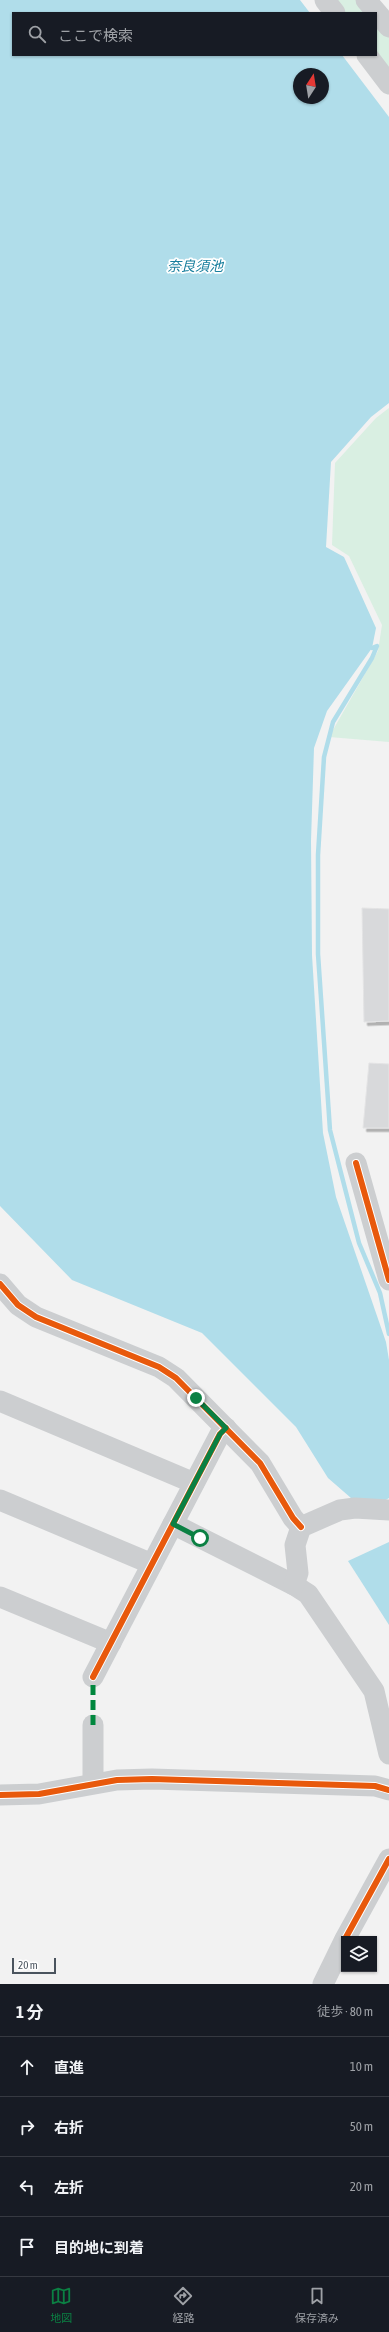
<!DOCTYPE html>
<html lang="ja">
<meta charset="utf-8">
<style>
:root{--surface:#171b24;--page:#20242c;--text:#f1f3f6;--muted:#9ea1a6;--line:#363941;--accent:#0b8043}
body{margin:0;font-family:"Asap Condensed","Noto Sans JP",sans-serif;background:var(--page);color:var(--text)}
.controls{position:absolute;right:12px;bottom:12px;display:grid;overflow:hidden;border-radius:0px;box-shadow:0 1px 3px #0004}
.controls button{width:36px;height:36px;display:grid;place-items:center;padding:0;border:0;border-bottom:1px solid var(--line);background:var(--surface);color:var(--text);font:20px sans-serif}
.compass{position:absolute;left:293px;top:68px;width:36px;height:36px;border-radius:50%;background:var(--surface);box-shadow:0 1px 3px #0004;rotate:12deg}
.scale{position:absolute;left:12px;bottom:10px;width:44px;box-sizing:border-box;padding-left:4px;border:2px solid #4a545e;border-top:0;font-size:11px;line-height:14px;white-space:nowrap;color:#4a545e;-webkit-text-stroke:3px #fff;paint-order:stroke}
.stop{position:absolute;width:12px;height:12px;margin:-9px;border:3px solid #0b8043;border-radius:50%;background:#fff}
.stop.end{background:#0b8043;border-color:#fff;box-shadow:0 1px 4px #0008}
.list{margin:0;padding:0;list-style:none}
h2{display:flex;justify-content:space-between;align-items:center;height:52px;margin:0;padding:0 16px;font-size:17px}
h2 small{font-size:13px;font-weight:400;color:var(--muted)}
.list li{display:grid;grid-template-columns:26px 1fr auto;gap:12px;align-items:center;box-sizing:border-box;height:60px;padding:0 16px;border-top:1px solid var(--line)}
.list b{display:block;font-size:15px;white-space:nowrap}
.list em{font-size:13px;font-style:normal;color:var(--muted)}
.icon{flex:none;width:22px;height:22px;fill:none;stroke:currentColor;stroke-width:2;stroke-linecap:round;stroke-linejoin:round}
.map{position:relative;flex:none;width:389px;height:1984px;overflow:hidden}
.search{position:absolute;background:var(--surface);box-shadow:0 1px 3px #0004;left:12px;right:12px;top:12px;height:44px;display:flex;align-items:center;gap:10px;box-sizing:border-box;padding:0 14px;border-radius:0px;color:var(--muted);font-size:15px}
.sheet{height:292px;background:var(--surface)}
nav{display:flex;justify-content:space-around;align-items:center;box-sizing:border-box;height:56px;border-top:1px solid var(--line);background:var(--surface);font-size:11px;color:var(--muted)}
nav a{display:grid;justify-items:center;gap:2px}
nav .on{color:var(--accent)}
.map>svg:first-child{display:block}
</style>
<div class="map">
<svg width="389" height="1984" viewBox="0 0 389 1984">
<defs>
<filter id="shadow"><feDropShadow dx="3.5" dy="3.5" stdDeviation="0" flood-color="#0004"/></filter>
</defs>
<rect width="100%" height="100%" fill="#f2f2f2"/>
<g fill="#d9efe2">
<polygon points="334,0 360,0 371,13 344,13"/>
<polygon points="376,19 389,34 389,72 376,55"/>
<polygon points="389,408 389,742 329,737 378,651 382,625 349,556 332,545 335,463 376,418"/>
</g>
<g fill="#b0ddea" fill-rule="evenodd">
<path d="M0,0H300L310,13H13V55H342L389,117V403L371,417L331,462L326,547L344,557L376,628L372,648L327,711L314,748L311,841L312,955L323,1133L336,1197L386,1342L389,1360V1498L384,1501L351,1498L328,1478L296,1427L202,1333L72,1280L0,1206ZM299,74H323V98H299Z"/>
<polygon points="389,1542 389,1625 348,1561"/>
</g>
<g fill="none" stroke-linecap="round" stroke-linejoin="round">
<polyline stroke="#b0ddea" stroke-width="4.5" points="372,648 377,646 372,658 333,722 324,757 318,855 318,954 330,1130 359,1243 380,1293 389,1334"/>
</g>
<g fill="#d8d9db" stroke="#e4e4e5" filter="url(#shadow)">
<polygon points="362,908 389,909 389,1021 364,1022"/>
<polygon points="369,1063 389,1064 389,1128 363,1128"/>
</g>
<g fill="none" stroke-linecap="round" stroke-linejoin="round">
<g stroke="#ccced0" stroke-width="21">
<polyline points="325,0 335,13"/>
<polyline points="366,0 389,27"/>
<polyline points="367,55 389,84"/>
<polyline points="356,1163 389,1280"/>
<polyline points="0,1284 18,1305 36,1317 159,1367 176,1378 260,1463 293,1518 301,1527"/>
<polyline points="0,1401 194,1483"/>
<polyline points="0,1500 152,1564"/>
<polyline points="173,1524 294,1585 308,1594 374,1691 389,1754"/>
<polyline points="294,1585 298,1573 295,1545 301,1527 340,1510 355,1508 389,1510"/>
<polyline points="0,1597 111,1643"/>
<polyline points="93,1677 220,1434 226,1428"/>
<polyline points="93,1725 93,1783"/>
<polyline points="0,1795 39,1794 117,1780 152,1779 375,1786 389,1790"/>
<polyline points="345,1939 389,1859"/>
<polyline points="323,1984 344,1941"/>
</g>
<polyline stroke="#00873e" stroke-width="5" stroke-dasharray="10 5" stroke-linecap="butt" points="93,1725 93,1677"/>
<defs>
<g id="cycleway">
<polyline points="356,1163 389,1280"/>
<polyline points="0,1284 18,1305 36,1317 159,1367 176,1378 260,1463 293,1518 301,1527"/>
<polyline points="93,1677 220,1434 226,1428"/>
<polyline points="0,1795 39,1794 117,1780 152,1779 375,1786 389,1790"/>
<polyline points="345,1939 389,1859"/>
</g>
</defs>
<use href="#cycleway" stroke="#fff" stroke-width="8"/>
<use href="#cycleway" stroke="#e8590c" stroke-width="6"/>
</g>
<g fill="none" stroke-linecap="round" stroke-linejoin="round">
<polyline stroke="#0b8043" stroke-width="5" points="196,1398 226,1428 220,1434 173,1524 200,1538"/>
</g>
<g text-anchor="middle" stroke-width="3.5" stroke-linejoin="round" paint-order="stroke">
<g font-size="14" font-style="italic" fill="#177e9d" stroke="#fff">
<text x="195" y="271">奈良須池</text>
</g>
</g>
</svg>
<div class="controls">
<button><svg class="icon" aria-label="layers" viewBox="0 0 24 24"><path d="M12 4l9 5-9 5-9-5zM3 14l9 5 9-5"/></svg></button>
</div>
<svg class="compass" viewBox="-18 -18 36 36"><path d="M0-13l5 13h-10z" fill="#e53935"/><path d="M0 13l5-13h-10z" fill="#9ea1a6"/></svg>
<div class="scale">20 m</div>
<div class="stop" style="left:200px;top:1538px"></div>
<div class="stop end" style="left:196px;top:1398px"></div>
<div class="search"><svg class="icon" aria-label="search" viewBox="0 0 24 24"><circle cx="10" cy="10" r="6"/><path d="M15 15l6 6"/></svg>ここで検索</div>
</div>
<section class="sheet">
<h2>1 分<small>徒歩 · 80 m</small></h2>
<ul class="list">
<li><svg class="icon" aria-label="ahead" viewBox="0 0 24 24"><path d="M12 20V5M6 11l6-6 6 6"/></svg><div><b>直進</b></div><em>10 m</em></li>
<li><svg class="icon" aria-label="right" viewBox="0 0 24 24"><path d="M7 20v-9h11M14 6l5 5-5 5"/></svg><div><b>右折</b></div><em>50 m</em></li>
<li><svg class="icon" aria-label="left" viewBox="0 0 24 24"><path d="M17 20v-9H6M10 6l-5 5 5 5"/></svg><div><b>左折</b></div><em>20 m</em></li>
<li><svg class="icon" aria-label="arrive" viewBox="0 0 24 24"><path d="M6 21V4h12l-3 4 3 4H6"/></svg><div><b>目的地に到着</b></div></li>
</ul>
</section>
<nav>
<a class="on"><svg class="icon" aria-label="map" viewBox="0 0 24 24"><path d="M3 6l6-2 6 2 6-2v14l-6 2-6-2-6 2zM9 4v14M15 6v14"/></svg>地図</a>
<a><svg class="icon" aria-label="directions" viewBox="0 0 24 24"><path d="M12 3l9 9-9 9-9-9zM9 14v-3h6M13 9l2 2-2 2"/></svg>経路</a>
<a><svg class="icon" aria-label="saved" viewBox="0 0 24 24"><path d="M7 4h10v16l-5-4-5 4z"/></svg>保存済み</a>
</nav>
